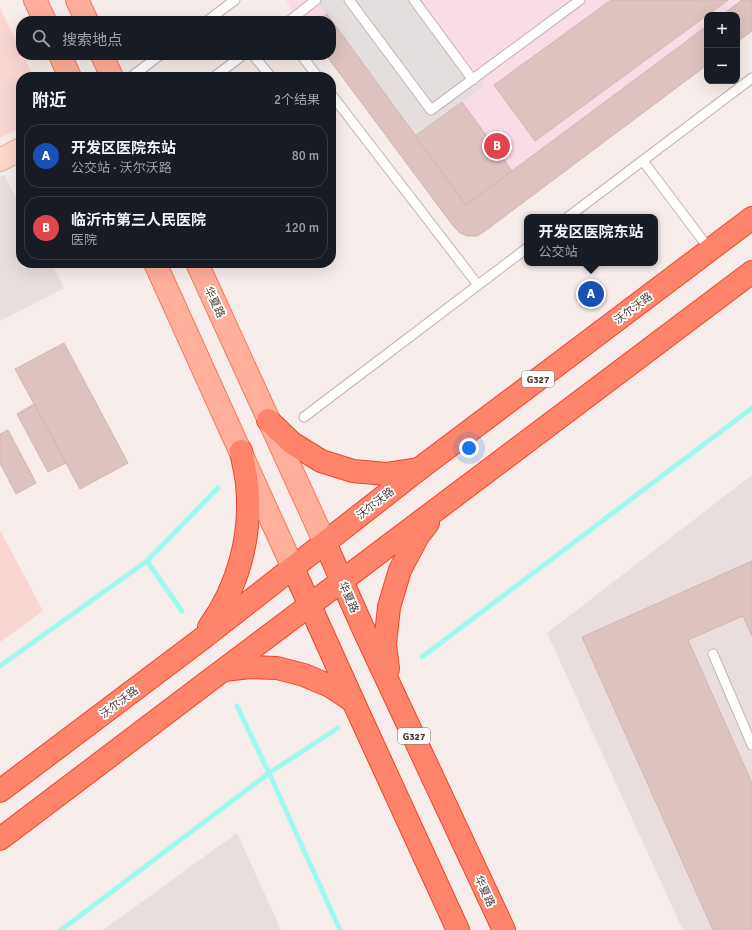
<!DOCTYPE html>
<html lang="zh">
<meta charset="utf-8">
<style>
:root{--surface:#171b24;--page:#242831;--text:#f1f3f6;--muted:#9ea1a6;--line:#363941;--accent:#ea580c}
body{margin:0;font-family:Signika,"Noto Sans SC",sans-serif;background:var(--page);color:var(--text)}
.controls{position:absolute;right:12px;top:12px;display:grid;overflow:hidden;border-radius:8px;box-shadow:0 4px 16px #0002}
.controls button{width:36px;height:36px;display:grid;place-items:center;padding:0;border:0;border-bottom:1px solid var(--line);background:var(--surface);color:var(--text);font:20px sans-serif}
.you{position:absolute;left:469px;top:448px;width:14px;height:14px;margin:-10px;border:3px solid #fff;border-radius:50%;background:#1a73e8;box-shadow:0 0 0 6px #1a73e833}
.badge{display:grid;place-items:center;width:26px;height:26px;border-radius:50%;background:var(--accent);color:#fff;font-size:13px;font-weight:700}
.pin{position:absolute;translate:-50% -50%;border:2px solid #fff;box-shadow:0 1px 4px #0006}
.popup{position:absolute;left:524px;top:214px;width:134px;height:52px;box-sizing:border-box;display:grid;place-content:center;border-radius:8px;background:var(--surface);filter:drop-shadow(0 1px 3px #0005);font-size:13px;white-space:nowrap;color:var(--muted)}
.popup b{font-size:15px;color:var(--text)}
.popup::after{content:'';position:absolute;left:50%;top:100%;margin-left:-8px;border:8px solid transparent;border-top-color:var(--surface)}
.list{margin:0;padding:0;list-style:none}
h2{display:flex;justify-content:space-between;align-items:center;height:52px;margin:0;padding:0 16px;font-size:17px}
h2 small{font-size:13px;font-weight:400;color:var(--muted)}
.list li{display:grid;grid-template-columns:26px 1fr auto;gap:12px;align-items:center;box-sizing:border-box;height:64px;margin:0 8px 8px;padding:0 8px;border:1px solid var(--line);border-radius:16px}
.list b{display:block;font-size:15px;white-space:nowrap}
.list p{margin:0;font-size:13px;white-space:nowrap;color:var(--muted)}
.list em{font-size:13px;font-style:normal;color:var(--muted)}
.icon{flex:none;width:22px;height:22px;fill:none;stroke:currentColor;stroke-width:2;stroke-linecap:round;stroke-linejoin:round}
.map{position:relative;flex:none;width:752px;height:930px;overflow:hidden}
.search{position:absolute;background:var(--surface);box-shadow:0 4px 16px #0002;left:16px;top:16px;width:320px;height:44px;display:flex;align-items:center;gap:10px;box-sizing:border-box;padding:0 14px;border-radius:16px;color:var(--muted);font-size:15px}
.panel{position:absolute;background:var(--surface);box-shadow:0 4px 16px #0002;left:16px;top:72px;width:320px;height:196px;border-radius:16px}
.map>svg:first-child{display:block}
</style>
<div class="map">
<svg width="752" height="930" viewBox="0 0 752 930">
<rect width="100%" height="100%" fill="#f6ece9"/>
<g fill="#fad6d3">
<polygon points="0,8 21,50 21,55 23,55 34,77 21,77 21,127 0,138"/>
<polygon points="0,530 43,611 0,642"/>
</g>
<g fill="#e9dede">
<polygon points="4,175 21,207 21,263 51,263 64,288 0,321 0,177"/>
<polygon points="752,475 752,930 683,930 547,633"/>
<polygon points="237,833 281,930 103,930"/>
</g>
<polygon fill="#f8dce6" points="285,0 752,0 752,31 737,42 737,15 707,15 707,65 485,231 477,236 467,236 460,233 454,227 326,55 331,55 331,21 300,21"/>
<polygon fill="#e4dfde" points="316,0 421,0 484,86 415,136"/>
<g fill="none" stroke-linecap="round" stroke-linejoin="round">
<g stroke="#a0f9f0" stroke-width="5">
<polyline points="147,561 182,611"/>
<polyline points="422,657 752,408"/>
<polyline points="0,666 147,561 218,488"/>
<polyline points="237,706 269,773 340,930"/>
<polyline points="61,930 269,773 338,728"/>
</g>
</g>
<g fill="#dcc3c0" stroke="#d5b4b0">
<polygon points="611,0 728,0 535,141 494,85"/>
<polygon points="742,0 752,0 752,31 737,42 737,15 722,15"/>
<polygon points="327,14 466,205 707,26 707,65 485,231 477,236 467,236 460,233 454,227 326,55 331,55 331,21 317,21"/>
<polygon points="462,102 512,171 466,205 415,136"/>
<polygon points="64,343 128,463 80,489 15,369"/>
<polygon points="34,404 66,463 48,472 17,414"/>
<polygon points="8,430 36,483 16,494 0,463 0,434"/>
<polygon points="752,561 752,636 743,616 688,640 752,783 752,930 713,930 582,637"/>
</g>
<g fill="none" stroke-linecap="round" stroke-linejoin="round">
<defs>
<g id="lane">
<polyline points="349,0 431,110 580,0"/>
<polyline points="414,0 473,80"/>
<polyline points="207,21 235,0"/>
<polyline points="289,21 316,0"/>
<polyline points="253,55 271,77"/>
<polyline points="301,55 318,77"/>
<polyline points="131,77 160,55"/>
<polyline points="214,77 243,55"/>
<polyline points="331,94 478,285"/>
<polyline points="643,161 710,250"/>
<polyline points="568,217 752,78"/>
<polyline points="304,417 527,248"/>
<polyline points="713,654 752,745"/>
</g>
<polyline id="secondary" points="0,160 21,149"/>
<g id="primary">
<polyline points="35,0 45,21"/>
<polyline points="77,0 87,21"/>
<polyline points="60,55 70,77"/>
<polyline points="102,55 112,77"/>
<polyline points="155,263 293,568"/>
<polyline points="197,263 325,543"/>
</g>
<g id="highway">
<polyline points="268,420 292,443 321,461 353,471 386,474 418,469"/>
<polyline points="325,543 362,626 504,930"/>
<polyline points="293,568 353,701 458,930"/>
<path d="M209,627C239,586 252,534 247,484C246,473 243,462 241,451"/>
<polyline points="388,669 385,644 389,607 400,570 418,536 428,523"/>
<polyline points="224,670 250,667 277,668 304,675 330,686 353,701"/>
<polyline points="0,791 199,641 419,469 752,218"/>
<path d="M0,839C250,649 502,461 752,272"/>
</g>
</defs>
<use href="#lane" stroke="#c6b2ae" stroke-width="11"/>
<use href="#secondary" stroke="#e4ac9a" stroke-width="24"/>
<use href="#primary" stroke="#f17a5d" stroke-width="24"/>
<use href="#highway" stroke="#ef442b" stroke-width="24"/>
<use href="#lane" stroke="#fff" stroke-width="9"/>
<use href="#secondary" stroke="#ffd8cb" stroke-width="22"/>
<use href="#primary" stroke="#ffaf9a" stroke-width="22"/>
<use href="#highway" stroke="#ff846c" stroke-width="22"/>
</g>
<g text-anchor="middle" stroke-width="3.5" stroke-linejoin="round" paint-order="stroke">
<g fill="#fff" stroke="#817472" stroke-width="1">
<rect x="522" y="371" width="32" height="16" rx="3"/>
<rect x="398" y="728" width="32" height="16" rx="3"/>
</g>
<g font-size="10" font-weight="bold" fill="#4b3936">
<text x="538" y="383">G327</text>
<text x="414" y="740">G327</text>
</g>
<g font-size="11" fill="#4b3936" stroke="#fff">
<text transform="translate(215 302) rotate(65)" y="4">华夏路</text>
<text transform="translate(633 308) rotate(-37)" y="4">沃尔沃路</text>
<text transform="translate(375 503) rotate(-38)" y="4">沃尔沃路</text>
<text transform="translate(349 597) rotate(66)" y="4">华夏路</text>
<text transform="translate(119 702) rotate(-37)" y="4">沃尔沃路</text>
<text transform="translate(485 891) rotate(65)" y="4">华夏路</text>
</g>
</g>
</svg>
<div class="controls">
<button>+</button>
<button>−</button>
</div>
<div class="you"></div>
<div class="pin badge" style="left:591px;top:294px;background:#1a4fb4">A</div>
<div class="popup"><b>开发区医院东站</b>公交站</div>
<div class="pin badge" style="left:497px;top:146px;background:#e0444e">B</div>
<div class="search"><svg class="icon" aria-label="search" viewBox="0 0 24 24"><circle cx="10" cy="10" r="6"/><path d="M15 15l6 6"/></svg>搜索地点</div>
<section class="panel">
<h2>附近<small>2个结果</small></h2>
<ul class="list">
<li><span class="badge" style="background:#1a4fb4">A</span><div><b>开发区医院东站</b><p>公交站 · 沃尔沃路</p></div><em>80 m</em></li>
<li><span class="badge" style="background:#e0444e">B</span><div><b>临沂市第三人民医院</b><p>医院</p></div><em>120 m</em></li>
</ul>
</section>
</div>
